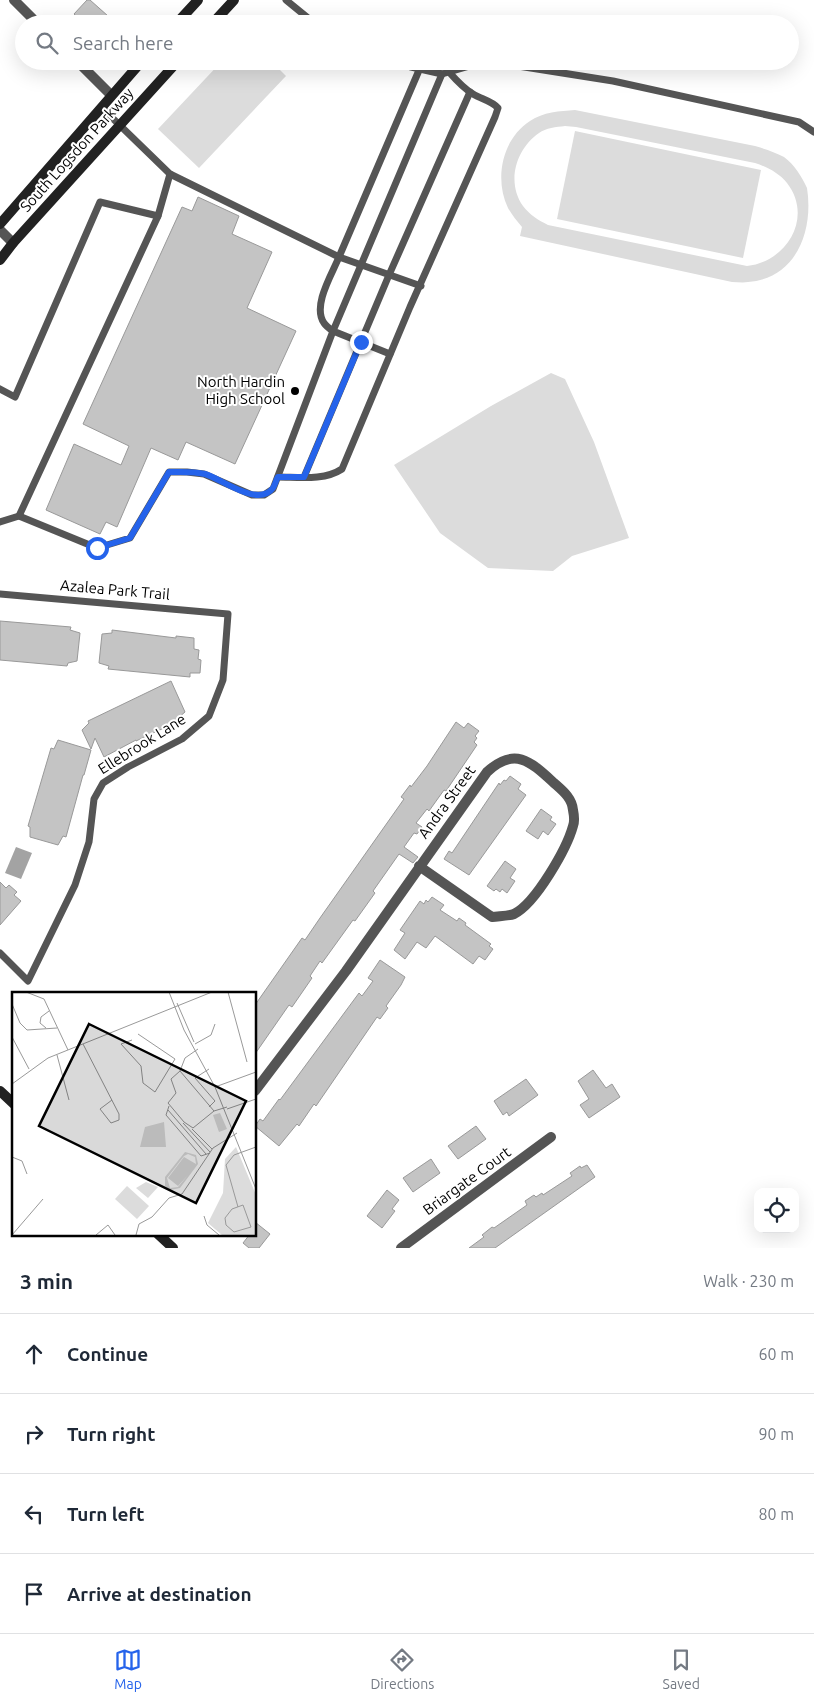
<!DOCTYPE html>
<meta charset="utf-8">
<style>
:root{--surface:#fff;--page:#f6f6f7;--text:#1f2937;--muted:#747a83;--line:#e0e1e3;--accent:#2563eb}
body{margin:0;font-family:Ubuntu,sans-serif;background:var(--page);color:var(--text)}
.controls{position:absolute;right:15px;bottom:15px;display:grid;overflow:hidden;border-radius:10px;box-shadow:0 5px 20px #0002}
.controls button{width:45px;height:45px;display:grid;place-items:center;padding:0;border:0;border-bottom:1px solid var(--line);background:var(--surface);color:var(--text);font:25px sans-serif}
.stop{position:absolute;width:15px;height:15px;margin:-11px;border:4px solid #2563eb;border-radius:50%;background:#fff}
.stop.end{background:#2563eb;border-color:#fff;box-shadow:0 1px 5px #0008}
.list{margin:0;padding:0;list-style:none}
h2{display:flex;justify-content:space-between;align-items:center;height:65px;margin:0;padding:0 20px;font-size:21px}
h2 small{font-size:16px;font-weight:400;color:var(--muted)}
.list li{display:grid;grid-template-columns:32px 1fr auto;gap:15px;align-items:center;box-sizing:border-box;height:80px;padding:0 20px;border-top:1px solid var(--line)}
.list b{display:block;font-size:19px;white-space:nowrap}
.list em{font-size:16px;font-style:normal;color:var(--muted)}
.icon{flex:none;width:28px;height:28px;fill:none;stroke:currentColor;stroke-width:2;stroke-linecap:round;stroke-linejoin:round}
.map{position:relative;flex:none;width:814px;height:1248px;overflow:hidden}
.search{position:absolute;background:var(--surface);box-shadow:0 5px 20px #0002;left:15px;right:15px;top:15px;height:55px;display:flex;align-items:center;gap:12px;box-sizing:border-box;padding:0 18px;border-radius:28px;color:var(--muted);font-size:19px}
.sheet{height:385px;background:var(--surface)}
nav{display:flex;justify-content:space-around;align-items:center;box-sizing:border-box;height:70px;border-top:1px solid var(--line);background:var(--surface);font-size:14px;color:var(--muted)}
nav a{display:grid;justify-items:center;gap:2px}
nav .on{color:var(--accent)}
.map>svg:first-child{display:block}
</style>
<div class="map">
<svg width="814" height="1248" viewBox="0 0 814 1248">
<rect width="100%" height="100%" fill="#fff"/>
<g fill="#dcdcdc" fill-rule="evenodd">
<polygon points="222,61 271,61 286,76 199,168 158,129"/>
<path d="M575,110L755,146C765,149 775,152 784,157C794,164 802,177 807,188C814,232 795,279 748,282C743,283 737,282 732,282L520,236L522,227C517,221 512,215 508,208C494,179 502,139 530,121C543,112 560,111 575,110ZM565,126L576,127L755,163C767,167 779,173 787,183C814,218 786,262 747,266L548,225C538,220 530,215 523,206C506,182 516,149 539,133C546,128 556,127 565,126Z"/>
<polygon points="575,131 761,170 743,258 557,219"/>
<polygon points="551,373 565,379 594,442 629,538 572,556 553,571 488,568 440,533 394,465 491,406"/>
</g>
<polygon fill="#a3a3a3" points="16,847 32,853 21,879 5,873"/>
<g fill="#c4c4c4" stroke="#999">
<polygon points="87,0 90,0 117,24 85,24 74,14"/>
<polygon points="198,197 239,216 232,234 272,252 247,308 296,331 235,464 186,442 178,460 151,448 117,527 106,522 100,534 46,510 74,444 121,465 129,446 83,424 182,207 192,211"/>
<polygon points="0,621 71,627 70,630 80,633 77,661 68,663 67,666 0,660"/>
<polygon points="112,630 176,638 176,636 194,638 194,649 199,650 198,659 201,660 200,673 190,673 190,677 108,669 109,666 99,663 102,634 112,633"/>
<polygon points="171,681 185,712 178,718 179,721 136,741 136,740 104,757 95,738 91,749 82,730 89,723 88,721"/>
<polygon points="456,722 464,728 468,723 479,731 475,736 477,738 474,742 477,745 446,791 444,790 429,811 427,809 416,823 422,827 417,834 414,833 404,847 418,857 413,863 399,854 373,891 375,893 355,921 353,920 322,963 320,961 310,976 312,978 292,1007 289,1005 255,1054 255,1005 302,938 305,940 320,918 404,799 401,797 410,785 411,787 427,766"/>
<polygon points="58,740 91,750 84,775 83,775 66,837 63,836 58,845 30,837 30,827 28,826 51,748 54,749"/>
<polygon points="510,776 521,784 518,789 526,795 469,875 444,859 449,851 452,853 499,783 500,785 504,780 506,781"/>
<polygon points="541,809 552,817 550,820 556,824 548,835 543,831 538,839 526,831"/>
<polygon points="505,861 516,869 510,878 515,881 507,893 502,889 500,892 496,889 494,891 487,886"/>
<polygon points="0,882 6,888 9,885 17,892 14,895 21,901 0,925"/>
<polygon points="432,897 444,905 440,910 457,921 459,918 466,923 465,925 491,944 489,946 493,949 485,960 479,956 473,964 435,936 426,948 417,942 405,959 394,950 405,933 400,930 420,901 424,904 426,900 428,902"/>
<polygon points="380,960 405,977 401,985 386,1006 388,1008 380,1019 377,1017 316,1106 314,1104 299,1126 297,1124 279,1146 255,1126 260,1119 263,1121 279,1099 280,1100 359,993 362,996 373,981 368,978"/>
<polygon points="593,1070 606,1088 612,1084 620,1097 589,1118 580,1105 589,1099 578,1081"/>
<polygon points="526,1079 538,1095 509,1116 507,1112 503,1115 494,1101"/>
<polygon points="476,1126 486,1139 458,1159 448,1146"/>
<polygon points="431,1159 440,1173 413,1192 403,1178"/>
<polygon points="587,1165 595,1177 495,1248 469,1248 484,1237 482,1235 492,1227 494,1228 527,1205 525,1201 534,1195 536,1197 542,1193 543,1195 572,1176 570,1173 580,1166 581,1168"/>
<polygon points="387,1190 399,1200 392,1209 395,1211 382,1228 367,1216"/>
<polygon points="255,1222 270,1234 259,1248 249,1248 243,1243 250,1234 255,1234"/>
</g>
<g fill="none" stroke-linecap="round" stroke-linejoin="round">
<g stroke="#555" stroke-width="7">
<polyline points="286,0 308,18 320,24"/>
<polyline points="399,61 411,67 442,74 487,61 613,81 799,122 814,132"/>
<polyline points="420,68 339,257 421,286"/>
<polyline points="390,354 333,331 442,74"/>
<polyline points="0,389 15,397 100,202 158,216"/>
<path d="M278,477C298,477 324,481 342,469L410,307L495,117L498,108C492,101 481,99 473,94C463,88 456,80 449,72"/>
<polyline points="304,477 389,275 470,92"/>
<path d="M19,516L97,548L130,538L169,472H187L204,474L252,495H264L273,489L333,331C330,329 326,326 324,323C312,306 332,274 339,257L170,174L101,107"/>
<polyline points="0,522 19,516 158,216 170,174"/>
<polyline points="0,594 228,614 223,680 209,716 182,739 128,767 103,783 94,799 89,842 75,885 28,981 0,953"/>
</g>
<g stroke="#555" stroke-width="10">
<polyline points="14,0 38,24"/>
<polyline points="77,61 111,95"/>
<polyline points="0,230 13,243"/>
<path d="M255,1091L346,971L487,772C515,746 531,762 554,783C563,791 572,798 573,810C574,815 575,821 573,826C567,848 536,903 514,914C509,916 499,916 492,917L419,866"/>
<polyline points="401,1248 551,1137"/>
</g>
<g stroke="#222" stroke-width="10">
<polyline points="176,24 198,0"/>
<polyline points="212,24 234,0"/>
<polyline points="0,224 142,61"/>
<polyline points="0,260 13,243 178,61"/>
<polyline points="0,1091 14,1104"/>
<polyline points="158,1234 173,1248"/>
</g>
</g>
<g fill="none" stroke-linecap="round" stroke-linejoin="round">
<path stroke="#2563eb" stroke-width="6" d="M97,548L130,538L169,472C181,472 193,471 205,474C222,479 258,508 273,488C275,485 276,480 278,477H304L361,342"/>
</g>
<circle fill="#000" stroke="#fff" stroke-width="2" cx="295" cy="391" r="5"/>
<g text-anchor="middle" stroke-width="4" stroke-linejoin="round" paint-order="stroke">
<g font-size="15" fill="#000" stroke="#fff">
<text transform="translate(77 150) rotate(-48)" y="5">South Logsdon Parkway</text>
<text transform="translate(115 590) rotate(5)" y="5">Azalea Park Trail</text>
<text transform="translate(142 744) rotate(-32)" y="5">Ellebrook Lane</text>
<text transform="translate(447 802) rotate(-54)" y="5">Andra Street</text>
<text transform="translate(467 1181) rotate(-36)" y="5">Briargate Court</text>
</g>
<g font-size="15" fill="#000" stroke="#fff" text-anchor="end">
<text x="285" y="387">North Hardin<tspan x="285" dy="17">High School</tspan></text>
</g>
</g>
<g transform="translate(12 992)">
<rect width="244" height="244" fill="#fff"/>
<path d="M208,121L215,137L207,140L201,123ZM152,130L154,155H128L133,135ZM224,155L244,203V243H210L196,231L211,201L213,167ZM173,160L184,163L186,172L168,196L158,198L153,194V185ZM176,162L183,165L184,172L172,165L156,186L166,194L176,183L166,195L158,196L155,186L172,164ZM134,190L146,195L136,206L124,196ZM115,194L137,214L125,227L103,207Z" fill="#dcdcdc" fill-rule="evenodd"/>
<path fill="none" stroke="#999" stroke-width="1" d="M14,0L32,7L56,58M157,0L172,38L203,95L244,197M216,0L235,70M165,11L182,50M0,12L8,31L15,38L45,36M34,36L28,31L29,25L37,19M0,45L17,77M120,48L109,52L129,74L131,91L143,100L163,67L126,42M71,52L107,122V128L99,131L88,117L100,108M183,52L199,43L203,32M186,57L173,66L168,79L202,119M45,63L57,108M197,77L183,86L203,109L197,115M168,79L159,87L164,101L156,111L172,130L181,136L202,119L215,115M0,92L36,66L200,0M203,95L244,80M157,114L154,123L189,164L198,161M215,117L244,107M156,118L194,162M171,131L198,160M180,137L200,157M0,165L10,169L15,182M231,213L239,235L222,240L214,233L213,226L220,217ZM226,215L214,173L222,163L244,155M192,224L195,233L207,243M0,243L31,207M84,243L96,233L103,243M124,243L127,232L140,225L157,206L170,202L201,156L225,141"/>
<path fill="#000" fill-opacity="0.15" stroke="#000" stroke-width="2.5" d="M77,32L234,109L184,211L27,134Z"/>
<rect width="244" height="244" fill="none" stroke="#000" stroke-width="2.5"/>
</g>
</svg>
<div class="controls">
<button><svg class="icon" aria-label="locate" viewBox="0 0 24 24"><circle cx="12" cy="12" r="6"/><path d="M12 2v4M12 18v4M2 12h4M18 12h4"/></svg></button>
</div>
<div class="stop" style="left:97px;top:548px"></div>
<div class="stop end" style="left:361px;top:342px"></div>
<div class="search"><svg class="icon" aria-label="search" viewBox="0 0 24 24"><circle cx="10" cy="10" r="6"/><path d="M15 15l6 6"/></svg>Search here</div>
</div>
<section class="sheet">
<h2>3 min<small>Walk · 230 m</small></h2>
<ul class="list">
<li><svg class="icon" aria-label="ahead" viewBox="0 0 24 24"><path d="M12 20V5M6 11l6-6 6 6"/></svg><div><b>Continue</b></div><em>60 m</em></li>
<li><svg class="icon" aria-label="right" viewBox="0 0 24 24"><path d="M7 20v-9h11M14 6l5 5-5 5"/></svg><div><b>Turn right</b></div><em>90 m</em></li>
<li><svg class="icon" aria-label="left" viewBox="0 0 24 24"><path d="M17 20v-9H6M10 6l-5 5 5 5"/></svg><div><b>Turn left</b></div><em>80 m</em></li>
<li><svg class="icon" aria-label="arrive" viewBox="0 0 24 24"><path d="M6 21V4h12l-3 4 3 4H6"/></svg><div><b>Arrive at destination</b></div></li>
</ul>
</section>
<nav>
<a class="on"><svg class="icon" aria-label="map" viewBox="0 0 24 24"><path d="M3 6l6-2 6 2 6-2v14l-6 2-6-2-6 2zM9 4v14M15 6v14"/></svg>Map</a>
<a><svg class="icon" aria-label="directions" viewBox="0 0 24 24"><path d="M12 3l9 9-9 9-9-9zM9 14v-3h6M13 9l2 2-2 2"/></svg>Directions</a>
<a><svg class="icon" aria-label="saved" viewBox="0 0 24 24"><path d="M7 4h10v16l-5-4-5 4z"/></svg>Saved</a>
</nav>
